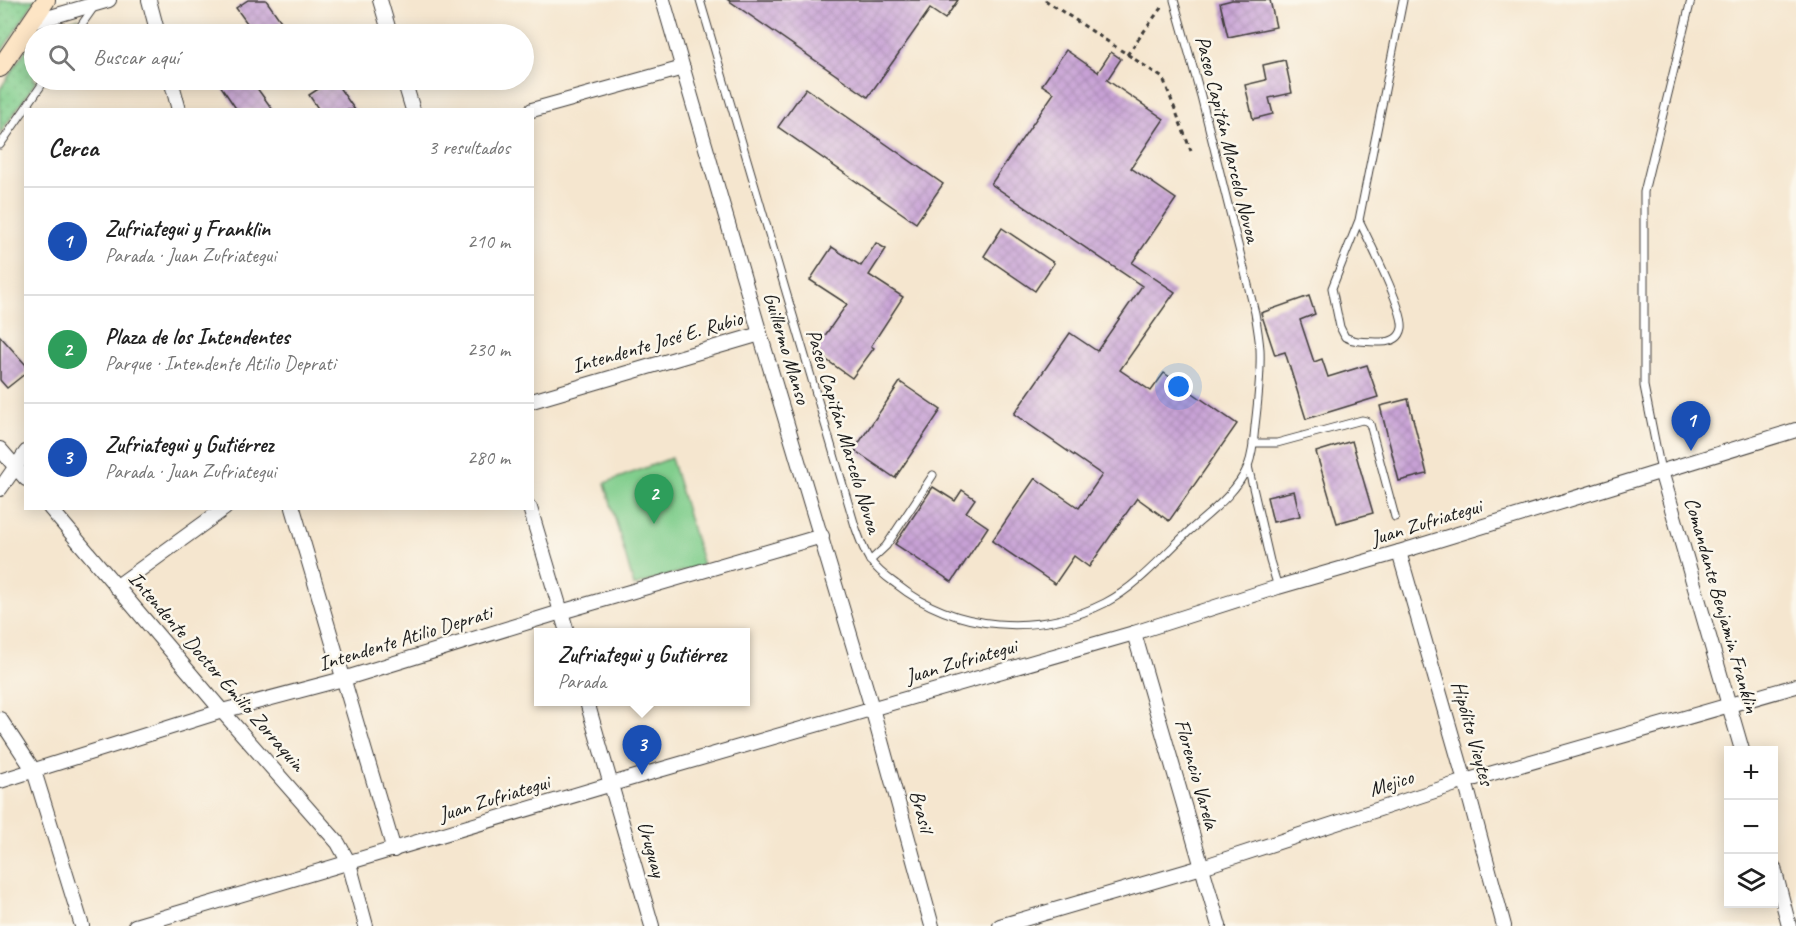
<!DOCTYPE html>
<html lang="es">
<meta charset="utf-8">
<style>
:root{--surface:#fff;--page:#f6f6f6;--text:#222;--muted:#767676;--line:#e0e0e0;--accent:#b45309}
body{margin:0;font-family:Caveat,sans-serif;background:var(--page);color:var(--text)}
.controls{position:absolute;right:18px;bottom:18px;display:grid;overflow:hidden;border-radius:0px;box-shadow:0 3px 15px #0003}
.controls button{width:54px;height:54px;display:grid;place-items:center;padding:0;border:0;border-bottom:2px solid var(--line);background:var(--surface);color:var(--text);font:30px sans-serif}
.you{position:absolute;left:1179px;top:387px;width:21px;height:21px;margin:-15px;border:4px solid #fff;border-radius:50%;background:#1a73e8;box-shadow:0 0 0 9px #1a73e833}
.badge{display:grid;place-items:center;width:39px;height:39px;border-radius:50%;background:var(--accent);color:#fff;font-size:20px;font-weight:700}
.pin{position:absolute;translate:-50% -50px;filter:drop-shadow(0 2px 3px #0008)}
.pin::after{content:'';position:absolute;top:32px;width:21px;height:18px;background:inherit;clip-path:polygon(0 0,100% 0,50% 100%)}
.popup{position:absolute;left:534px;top:628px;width:216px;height:78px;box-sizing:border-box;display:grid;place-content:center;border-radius:0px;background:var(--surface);filter:drop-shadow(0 2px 4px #0005);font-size:20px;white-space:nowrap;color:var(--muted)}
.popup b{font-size:22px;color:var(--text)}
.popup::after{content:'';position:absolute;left:50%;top:100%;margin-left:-12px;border:12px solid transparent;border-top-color:var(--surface)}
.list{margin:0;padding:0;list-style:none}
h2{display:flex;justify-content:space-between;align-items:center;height:78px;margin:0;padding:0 24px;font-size:26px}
h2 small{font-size:20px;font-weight:400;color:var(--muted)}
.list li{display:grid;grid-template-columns:39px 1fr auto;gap:18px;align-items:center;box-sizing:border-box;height:108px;padding:0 24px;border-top:2px solid var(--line)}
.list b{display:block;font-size:22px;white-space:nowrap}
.list p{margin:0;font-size:20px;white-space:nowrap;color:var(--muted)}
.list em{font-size:20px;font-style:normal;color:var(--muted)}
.icon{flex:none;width:33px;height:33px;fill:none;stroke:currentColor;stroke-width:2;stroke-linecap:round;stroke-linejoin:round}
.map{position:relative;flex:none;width:1796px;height:926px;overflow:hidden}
.search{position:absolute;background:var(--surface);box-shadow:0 3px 15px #0003;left:24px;top:24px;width:510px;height:66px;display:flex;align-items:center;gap:15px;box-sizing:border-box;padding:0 21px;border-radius:33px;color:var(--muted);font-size:22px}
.panel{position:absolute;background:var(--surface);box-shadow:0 3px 15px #0003;left:24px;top:108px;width:510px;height:402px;border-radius:0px}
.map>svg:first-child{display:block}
</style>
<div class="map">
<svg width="1796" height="926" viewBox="0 0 1796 926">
<defs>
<pattern id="grass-dots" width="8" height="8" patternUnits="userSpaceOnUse" patternTransform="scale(1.5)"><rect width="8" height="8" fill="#81ce8d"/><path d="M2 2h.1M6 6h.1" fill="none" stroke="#6fb079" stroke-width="1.8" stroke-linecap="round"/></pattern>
<pattern id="building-cross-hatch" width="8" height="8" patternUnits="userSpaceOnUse" patternTransform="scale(1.5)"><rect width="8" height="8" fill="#c7a1d5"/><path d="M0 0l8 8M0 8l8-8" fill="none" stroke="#aa8ab6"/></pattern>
</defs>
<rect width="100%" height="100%" fill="#fbf7ec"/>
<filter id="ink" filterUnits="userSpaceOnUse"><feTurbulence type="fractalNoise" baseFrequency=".0167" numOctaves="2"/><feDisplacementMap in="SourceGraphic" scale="12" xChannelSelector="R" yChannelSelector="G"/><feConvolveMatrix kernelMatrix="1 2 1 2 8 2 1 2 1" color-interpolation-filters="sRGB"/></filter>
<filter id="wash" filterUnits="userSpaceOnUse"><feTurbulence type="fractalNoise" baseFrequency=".008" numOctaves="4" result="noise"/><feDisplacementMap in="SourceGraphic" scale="24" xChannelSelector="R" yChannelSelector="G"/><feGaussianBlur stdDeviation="1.35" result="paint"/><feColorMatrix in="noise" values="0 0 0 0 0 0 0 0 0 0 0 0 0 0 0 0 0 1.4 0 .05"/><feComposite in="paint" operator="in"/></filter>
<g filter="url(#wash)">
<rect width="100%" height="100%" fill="#f5e6cf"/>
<g fill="url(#grass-dots)" stroke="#4e7554" stroke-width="1.5">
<polygon points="0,0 35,0 0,54"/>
<polygon points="78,18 67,34 36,34 42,27"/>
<polygon points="34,37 34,80 37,80 0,134 0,89"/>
</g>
<polygon fill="#81ce8d" stroke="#4e7554" stroke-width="1.5" points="671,458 703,565 634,586 605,483"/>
<g id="blocks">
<g fill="url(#building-cross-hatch)">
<polygon points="248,0 266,0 290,34 255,34 236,8"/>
<polygon points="728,0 958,0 945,19 930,9 868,97"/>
<polygon points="1232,0 1270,0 1276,27 1228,37 1220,3"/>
<polygon points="1066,50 1098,72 1111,52 1121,59 1107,80 1164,119 1131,168 1176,199 1132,263 1175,292 1120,370 1151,391 1164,373 1237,424 1169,521 1137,498 1089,567 1074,556 1055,584 992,541 1035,478 1079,508 1102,475 1014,414 1070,333 1097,351 1142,286 991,184 1054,93 1042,85"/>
<polygon points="1285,60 1292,93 1269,98 1273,114 1253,119 1245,85 1266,80 1263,65"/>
<polygon points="228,80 251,80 273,110 237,110 220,85"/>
<polygon points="332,80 334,80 355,110 319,110 309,95"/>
<polygon points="806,88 943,184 916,223 778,127"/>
<polygon points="1002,228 1054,263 1035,291 984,256"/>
<polygon points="876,243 886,249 869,275 903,297 871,346 874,348 852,378 814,351 847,304 810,280 832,247 861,266"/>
<polygon points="1309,296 1315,314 1300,320 1314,362 1322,359 1328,377 1367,365 1378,397 1306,419 1285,352 1275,355 1261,313"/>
<polygon points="0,336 26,365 26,373 7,388 0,380"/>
<polygon points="900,382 941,410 895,478 854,450"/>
<polygon points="1408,399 1427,474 1399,481 1380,406"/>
<polygon points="1352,441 1373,513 1337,523 1316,452"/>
<polygon points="933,487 955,501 962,490 975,499 966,512 988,527 952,582 895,544"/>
<polygon points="1294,491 1300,516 1273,522 1267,497"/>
</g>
</g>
</g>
<g filter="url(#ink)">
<use href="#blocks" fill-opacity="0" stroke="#3d3a37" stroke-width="1.5"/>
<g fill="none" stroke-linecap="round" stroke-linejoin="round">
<defs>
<g id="lane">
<path d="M700,0L855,526C859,537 863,549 869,559C876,569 886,577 896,584C955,631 1037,637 1105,603C1136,587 1162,557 1187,533C1208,514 1237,493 1248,466C1253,453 1254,439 1255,426C1258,401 1261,374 1260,349C1259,337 1257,325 1255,313L1201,96L1174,0"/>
<polyline points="75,34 94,7"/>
<polyline points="0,145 45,80"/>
<path d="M1359,220C1368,239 1405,311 1402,328C1400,339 1391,342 1381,342C1368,341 1356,343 1345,337L1340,327L1332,288L1359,220L1403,0"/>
<polyline points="1253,443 1277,443 1362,420 1366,421 1370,424 1395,517"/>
<polyline points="1248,466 1270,561 1278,587"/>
<polyline points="1661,471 1644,386 1644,192 1691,0"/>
<polyline points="870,561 886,546 933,475"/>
</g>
<g id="street">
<polyline points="149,0 158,34"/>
<polyline points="380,0 390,34"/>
<polyline points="663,0 760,334 872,708 932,926"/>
<polyline points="30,23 109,0"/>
<polyline points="171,80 179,110"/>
<polyline points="404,80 413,110"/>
<polyline points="532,110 683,68"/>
<polyline points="532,401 760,334"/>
<polyline points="0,449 26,479"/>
<polyline points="1661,471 1742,750"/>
<polyline points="0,489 26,452"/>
<polyline points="50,508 222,711 338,843 349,863 366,926"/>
<polyline points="293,508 394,850"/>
<polyline points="530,508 567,632"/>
<polyline points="1399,552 1465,781 1504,926"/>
<polyline points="116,587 225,508"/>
<polyline points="1134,633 1219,926"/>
<polyline points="587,702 652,926"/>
<polyline points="0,719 34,771 82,926"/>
<polyline points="0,781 222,711 343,679 561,612 822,536"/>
<polyline points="1774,868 1789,926"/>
<polyline points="135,926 649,773 1134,633 1278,587 1399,552 1796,430"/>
<polyline points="1000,926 1202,867 1465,781 1796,686"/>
</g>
<polyline id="secondary" points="0,68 46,0"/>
</defs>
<use href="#lane" stroke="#3d3a37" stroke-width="9"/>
<use href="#street" stroke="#3d3a37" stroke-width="16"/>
<use href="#secondary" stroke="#3d3a37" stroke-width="20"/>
<g stroke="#3d3a37" stroke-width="3" stroke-dasharray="4.5 4.5" stroke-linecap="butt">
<polyline points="1045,0 1163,78 1191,151"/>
<polyline points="1127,55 1163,5"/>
</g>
<use href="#lane" stroke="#fff" stroke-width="7"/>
<use href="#street" stroke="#fff" stroke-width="14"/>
<use href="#secondary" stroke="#fde5c5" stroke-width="18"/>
</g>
</g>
<g text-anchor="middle" stroke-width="5" stroke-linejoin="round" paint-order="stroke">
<g font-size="21" fill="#1c1c1c" stroke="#fbf7ec">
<text transform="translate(1228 139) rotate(76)" y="7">Paseo Capitán Marcelo Novoa</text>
<text transform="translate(657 342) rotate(-16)" y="7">Intendente José E. Rubio</text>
<text transform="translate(787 348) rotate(73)" y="7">Guillermo Manso</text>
<text transform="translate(844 431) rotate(73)" y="7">Paseo Capitán Marcelo Novoa</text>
<text transform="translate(1426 522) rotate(-17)" y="7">Juan Zufriategui</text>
<text transform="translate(1722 605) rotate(74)" y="7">Comandante Benjamin Franklin</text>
<text transform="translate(405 638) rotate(-17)" y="7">Intendente Atilio Deprati</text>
<text transform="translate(961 661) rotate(-16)" y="7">Juan Zufriategui</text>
<text transform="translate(217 671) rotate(49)" y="7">Intendente Doctor Emilio Zorraquin</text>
<text transform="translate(1473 733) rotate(74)" y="7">Hipólito Vieytes</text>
<text transform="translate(1197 774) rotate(74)" y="7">Florencio Varela</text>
<text transform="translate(1391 783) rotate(-18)" y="7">Mejico</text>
<text transform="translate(494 798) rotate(-17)" y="7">Juan Zufriategui</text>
<text transform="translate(922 811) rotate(75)" y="7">Brasil</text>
<text transform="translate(652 849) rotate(74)" y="7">Uruguay</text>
</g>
</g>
</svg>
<div class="controls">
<button>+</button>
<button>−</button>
<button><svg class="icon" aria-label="layers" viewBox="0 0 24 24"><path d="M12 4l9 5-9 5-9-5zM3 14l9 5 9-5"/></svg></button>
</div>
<div class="you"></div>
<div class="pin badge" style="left:1691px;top:451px;background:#1a4fb4">1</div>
<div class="pin badge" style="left:654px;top:524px;background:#2e9e5b">2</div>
<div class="pin badge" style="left:642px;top:775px;background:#1a4fb4">3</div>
<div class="popup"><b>Zufriategui y Gutiérrez</b>Parada</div>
<div class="search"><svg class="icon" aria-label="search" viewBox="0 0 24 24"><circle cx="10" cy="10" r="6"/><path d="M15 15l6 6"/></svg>Buscar aquí</div>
<section class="panel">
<h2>Cerca<small>3 resultados</small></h2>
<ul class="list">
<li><span class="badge" style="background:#1a4fb4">1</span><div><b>Zufriategui y Franklin</b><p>Parada · Juan Zufriategui</p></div><em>210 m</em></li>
<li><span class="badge" style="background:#2e9e5b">2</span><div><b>Plaza de los Intendentes</b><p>Parque · Intendente Atilio Deprati</p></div><em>230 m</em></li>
<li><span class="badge" style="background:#1a4fb4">3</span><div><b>Zufriategui y Gutiérrez</b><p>Parada · Juan Zufriategui</p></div><em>280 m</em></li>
</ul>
</section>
</div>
